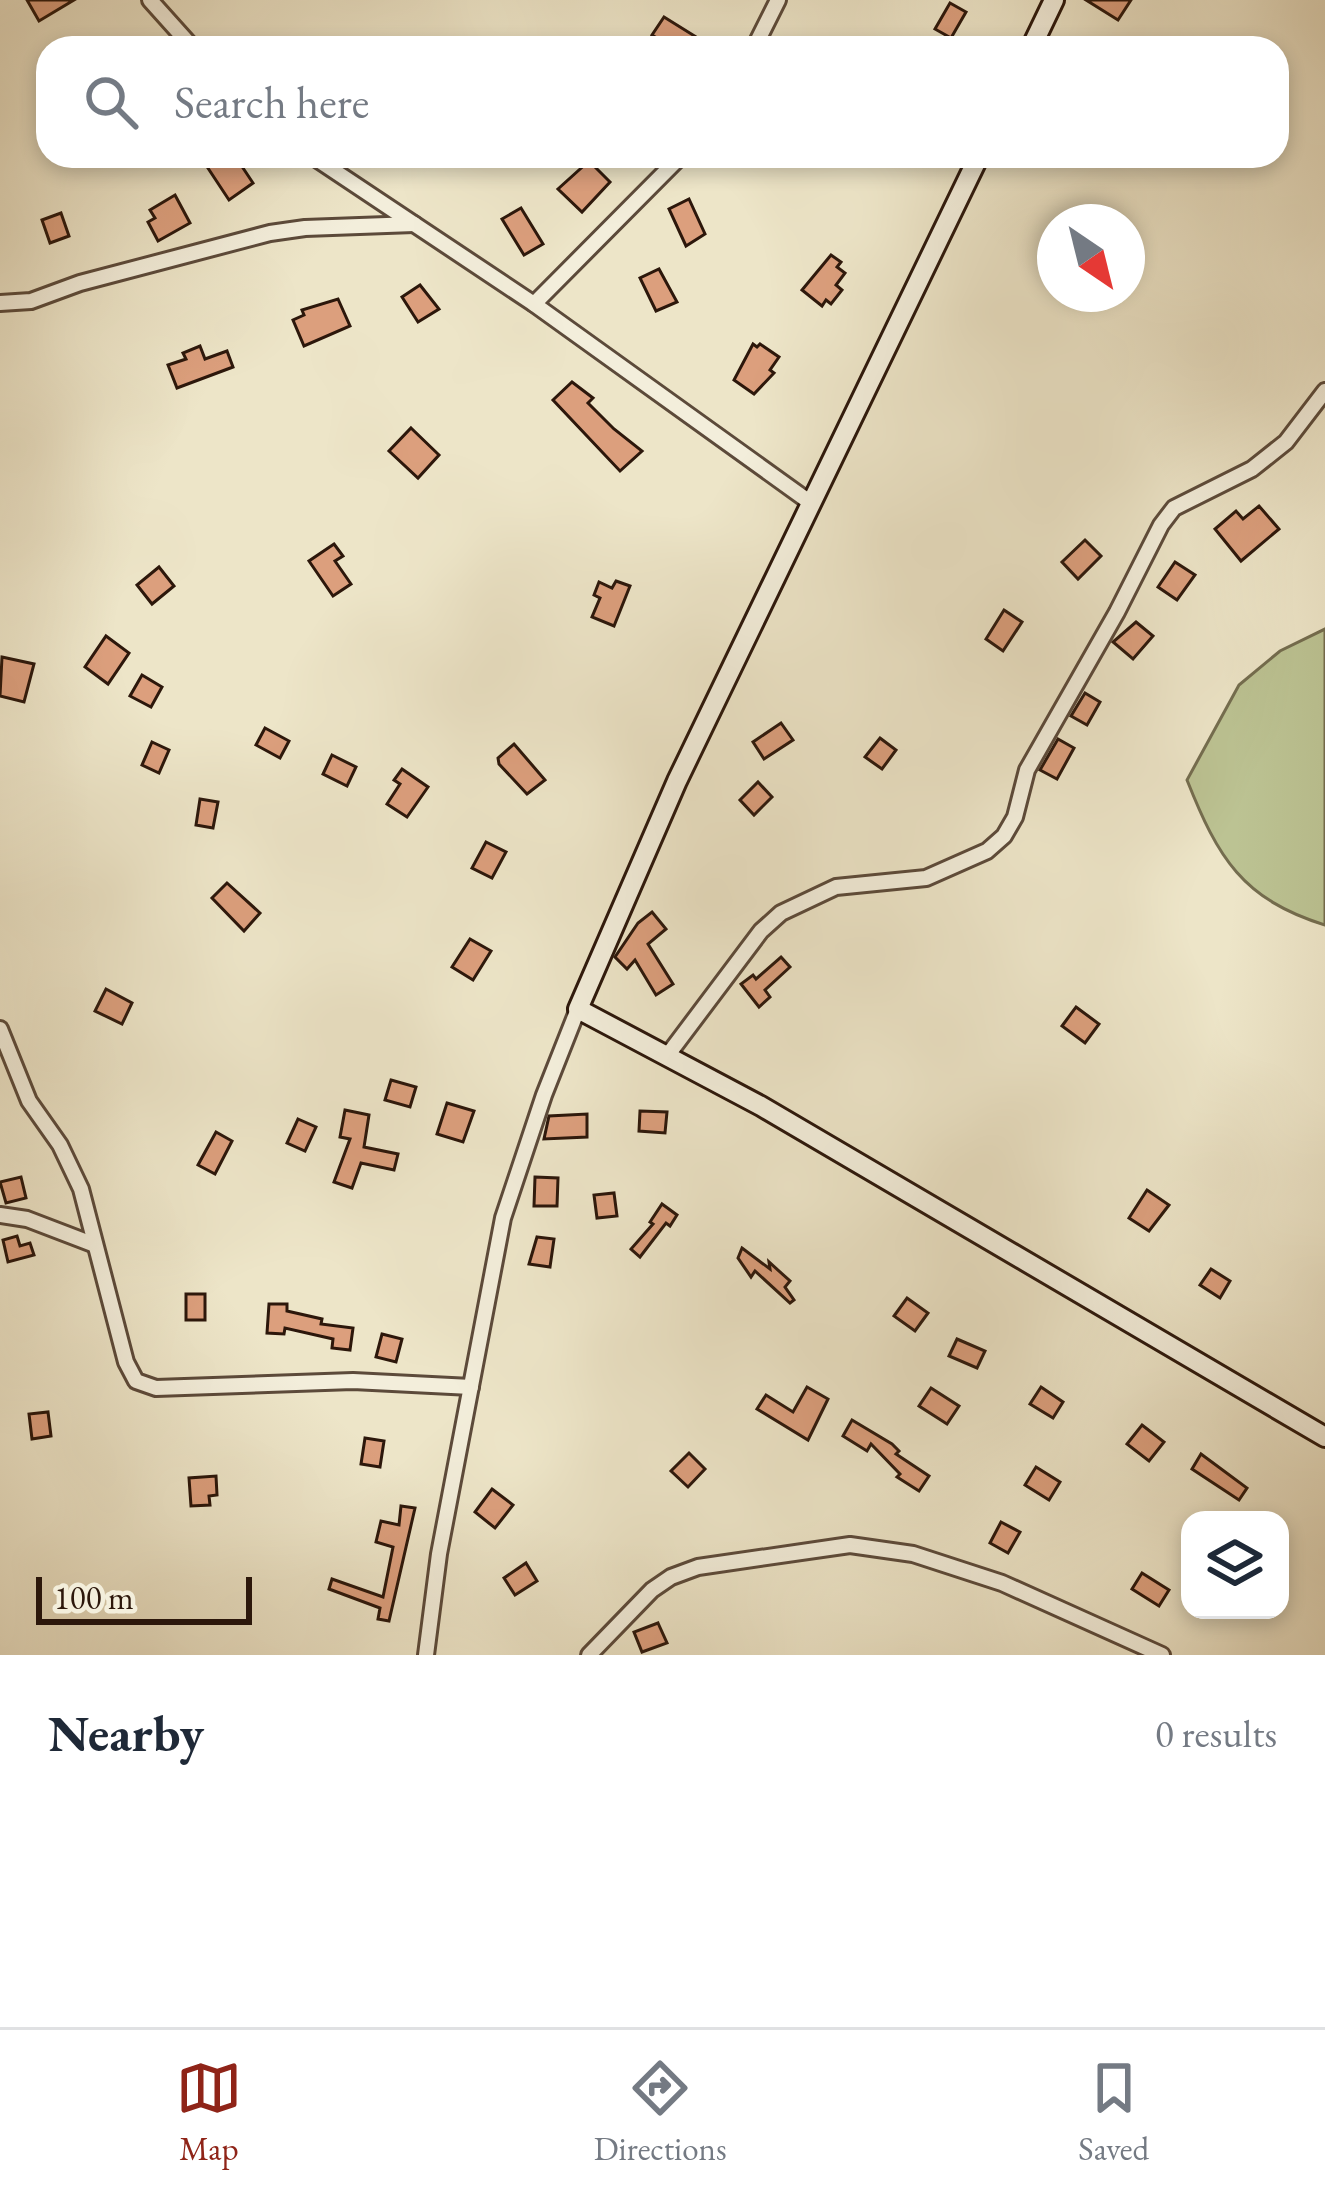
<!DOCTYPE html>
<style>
:root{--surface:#fff;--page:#f6f6f7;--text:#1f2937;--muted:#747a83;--line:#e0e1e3;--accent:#8f2418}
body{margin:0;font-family:"EB Garamond",serif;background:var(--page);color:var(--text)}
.controls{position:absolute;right:36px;bottom:36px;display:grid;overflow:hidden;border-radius:24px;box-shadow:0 6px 18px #0003}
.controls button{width:108px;height:108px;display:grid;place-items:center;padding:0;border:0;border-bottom:3px solid var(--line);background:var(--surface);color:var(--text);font:60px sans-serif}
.compass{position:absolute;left:1037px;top:204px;width:108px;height:108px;border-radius:50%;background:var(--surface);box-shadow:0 6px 18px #0003;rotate:145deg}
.scale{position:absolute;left:36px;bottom:30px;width:216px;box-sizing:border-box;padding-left:12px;border:6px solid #2c170b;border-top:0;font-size:33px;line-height:42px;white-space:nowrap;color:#2c170b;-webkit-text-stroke:9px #f3eedb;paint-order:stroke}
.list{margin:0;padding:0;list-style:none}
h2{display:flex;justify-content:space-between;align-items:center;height:156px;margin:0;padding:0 48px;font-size:51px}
h2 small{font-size:39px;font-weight:400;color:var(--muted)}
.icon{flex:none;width:66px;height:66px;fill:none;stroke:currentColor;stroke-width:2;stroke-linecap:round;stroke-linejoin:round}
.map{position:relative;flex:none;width:1325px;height:1655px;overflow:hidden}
.search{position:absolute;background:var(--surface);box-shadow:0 6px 18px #0003;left:36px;right:36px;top:36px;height:132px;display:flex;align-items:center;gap:30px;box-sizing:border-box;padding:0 42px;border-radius:36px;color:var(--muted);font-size:45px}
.sheet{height:372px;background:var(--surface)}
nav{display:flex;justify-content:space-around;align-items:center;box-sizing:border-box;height:168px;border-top:3px solid var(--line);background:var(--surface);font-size:33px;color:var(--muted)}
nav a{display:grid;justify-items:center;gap:6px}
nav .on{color:var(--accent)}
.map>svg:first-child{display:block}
</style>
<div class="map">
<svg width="1325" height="1655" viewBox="0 0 1325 1655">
<rect width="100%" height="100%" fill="#ede5c8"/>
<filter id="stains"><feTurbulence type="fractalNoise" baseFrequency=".00167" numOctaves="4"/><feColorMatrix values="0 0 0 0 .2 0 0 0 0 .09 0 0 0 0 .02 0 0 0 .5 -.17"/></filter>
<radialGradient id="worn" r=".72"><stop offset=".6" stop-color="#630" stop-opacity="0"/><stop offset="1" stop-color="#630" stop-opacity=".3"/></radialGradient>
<path fill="#bcc393" stroke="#746d4f" stroke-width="3" d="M1325,629V925C1242,899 1218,858 1187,780L1239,685L1280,651Z"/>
<g fill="#dc9f7d" stroke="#2c170b" stroke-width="3">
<polygon points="27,0 74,0 39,21"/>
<polygon points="1086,0 1131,0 1118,20"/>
<polygon points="950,3 966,12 951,38 935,29"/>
<polygon points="664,17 701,40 697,48 673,48 652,35"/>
<polygon points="200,156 235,156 253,183 229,200"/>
<polygon points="589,161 610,182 582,212 558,189"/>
<polygon points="175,195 190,223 158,241 148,222 155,218 150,210"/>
<polygon points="689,199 705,234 686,246 669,209"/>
<polygon points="521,208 543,244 524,255 502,219"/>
<polygon points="61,213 69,236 50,243 42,220"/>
<polygon points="831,255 841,262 837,267 845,273 836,285 842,290 831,304 826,300 822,306 802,290"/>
<polygon points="659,269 677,302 656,311 640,278"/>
<polygon points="420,285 439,309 418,322 402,297"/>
<polygon points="338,299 350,326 304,346 293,320 304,315 302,310"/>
<polygon points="753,344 757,347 760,344 779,357 770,370 774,373 754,394 734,380"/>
<polygon points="200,346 205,359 227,351 233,367 177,388 168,365 186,359 183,353"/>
<polygon points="572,382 593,398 588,403 614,429 642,451 620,471 553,400"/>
<polygon points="411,428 439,455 418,478 389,451"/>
<polygon points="1259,506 1279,529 1241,561 1215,529 1236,511 1243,519"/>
<polygon points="1085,540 1101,556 1078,579 1062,562"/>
<polygon points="334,544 343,556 335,561 351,584 333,596 309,561"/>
<polygon points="1175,562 1195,575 1177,600 1158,587"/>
<polygon points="159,567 174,586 152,604 137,585"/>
<polygon points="616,581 630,586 614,626 592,617 600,598 594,595 599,582 612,588"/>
<polygon points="1004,610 1022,622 1003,651 986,639"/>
<polygon points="1136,622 1153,636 1133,659 1113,642"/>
<polygon points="106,636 129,653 108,684 85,667"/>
<polygon points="2,657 34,664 24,702 0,696"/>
<polygon points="142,675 162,687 151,707 130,696"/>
<polygon points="1085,693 1100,702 1087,725 1071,716"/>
<polygon points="781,723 793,740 764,759 753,742"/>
<polygon points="265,728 289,741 280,758 256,745"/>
<polygon points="880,738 896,750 882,769 865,757"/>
<polygon points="1058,739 1074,748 1057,779 1040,770"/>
<polygon points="152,742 169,750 159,773 142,765"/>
<polygon points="514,744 545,780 527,794 499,764 498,758"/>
<polygon points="332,755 356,767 347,786 323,774"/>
<polygon points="402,769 428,787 407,817 387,804 400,784 394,780"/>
<polygon points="758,782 772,797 754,815 740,800"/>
<polygon points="200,799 218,802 213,828 196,825"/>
<polygon points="486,842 506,852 492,878 472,868"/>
<polygon points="227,883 260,913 244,931 212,898"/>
<polygon points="652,912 666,929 648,944 673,984 656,995 635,960 627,969 615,957 638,923"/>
<polygon points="470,939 491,951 473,980 452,967"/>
<polygon points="781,957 790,967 765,990 770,997 759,1007 741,984 753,975 756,979"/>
<polygon points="106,989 132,1003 122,1024 95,1011"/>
<polygon points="1076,1007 1099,1024 1085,1043 1062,1026"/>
<polygon points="391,1080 416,1087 410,1107 385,1100"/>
<polygon points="447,1103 474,1111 463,1142 437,1134"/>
<polygon points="345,1110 369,1115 364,1147 398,1154 394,1170 361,1163 352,1188 334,1182 350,1139 340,1137"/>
<polygon points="640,1111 667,1112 665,1133 639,1131"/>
<polygon points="587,1114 587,1137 544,1139 549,1116"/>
<polygon points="298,1119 316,1127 305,1151 287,1143"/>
<polygon points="216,1132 232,1141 215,1174 198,1165"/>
<polygon points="21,1177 26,1198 6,1203 0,1182"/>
<polygon points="535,1177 558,1178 557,1206 534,1206"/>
<polygon points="1147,1190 1169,1205 1149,1231 1129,1218"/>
<polygon points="614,1193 617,1216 597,1218 594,1195"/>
<polygon points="662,1204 677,1215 670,1226 666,1223 640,1257 631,1249 653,1224 650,1222"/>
<polygon points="17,1236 20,1246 30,1243 34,1255 8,1262 3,1240"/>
<polygon points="537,1237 554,1239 550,1267 529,1264"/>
<polygon points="742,1248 770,1269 769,1262 790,1281 785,1287 794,1300 790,1303 755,1271 751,1277 738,1258"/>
<polygon points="1211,1269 1230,1281 1220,1298 1200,1285"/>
<rect x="186" y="1294" width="19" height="26"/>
<polygon points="907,1298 928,1313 915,1331 894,1316"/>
<polygon points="269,1304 287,1304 287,1311 322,1319 321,1324 353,1328 350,1350 332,1348 333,1339 285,1328 284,1334 267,1333"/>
<polygon points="382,1334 402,1339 396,1362 376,1357"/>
<polygon points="957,1339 985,1351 977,1368 949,1356"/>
<polygon points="807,1387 828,1399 808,1440 757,1409 766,1395 793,1412"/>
<polygon points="1041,1387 1063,1402 1053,1418 1030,1404"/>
<polygon points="931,1388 959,1406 947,1424 919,1406"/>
<polygon points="48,1412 51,1436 32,1439 29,1414"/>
<polygon points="852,1420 892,1444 899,1451 896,1454 929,1476 919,1491 897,1477 900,1474 871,1444 867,1451 843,1436"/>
<polygon points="1142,1425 1164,1442 1149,1461 1127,1444"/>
<polygon points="365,1438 384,1441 380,1467 361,1464"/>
<polygon points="689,1453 705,1469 688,1487 671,1471"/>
<polygon points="1201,1454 1247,1488 1239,1500 1192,1469"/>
<polygon points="1036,1467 1060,1482 1049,1500 1025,1485"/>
<polygon points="216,1476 217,1495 209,1496 210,1505 191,1506 189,1478"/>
<polygon points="492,1489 513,1505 495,1528 475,1512"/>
<polygon points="401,1506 415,1508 389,1621 378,1619 380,1608 329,1589 332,1579 383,1597 393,1547 376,1542 381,1521 399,1525"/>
<polygon points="1001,1522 1020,1532 1008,1553 990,1543"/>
<polygon points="526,1563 537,1581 515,1595 504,1578"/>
<polygon points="1142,1573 1169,1590 1159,1606 1132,1589"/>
<polygon points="658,1623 667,1643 642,1652 634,1632"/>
</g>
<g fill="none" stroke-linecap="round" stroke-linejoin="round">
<defs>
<g id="street">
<polyline points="150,0 193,48"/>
<polyline points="754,48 778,0"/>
<polyline points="312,156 534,304 811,503"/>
<polyline points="0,303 31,301 80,283 270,233 305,228 414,224"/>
<polyline points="534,304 681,156"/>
<polyline points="0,1029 29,1101 60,1145 81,1189 126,1362 136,1381 156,1388 353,1381 471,1387"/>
<polyline points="667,1056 761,931 781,913 836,887 926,878 987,851 1004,836 1015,817 1027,770 1117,612 1161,525 1174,508 1252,469 1286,442 1325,391"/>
<polyline points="0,1215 27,1219 95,1245"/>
<polyline points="426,1655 439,1554 503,1218 544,1095 578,1009"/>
<polyline points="589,1655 652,1590 671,1577 698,1567 850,1545 913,1554 1002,1583 1162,1655"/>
</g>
<g id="secondary">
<polyline points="1031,48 1054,0"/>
<polyline points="979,156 677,781 578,1009 761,1106 1325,1437"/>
</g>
</defs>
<use href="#street" stroke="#5c4a3a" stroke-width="20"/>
<use href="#secondary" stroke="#2c170b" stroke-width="24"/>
<use href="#street" stroke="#f3eedb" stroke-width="14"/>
<use href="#secondary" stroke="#f3eedb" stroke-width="18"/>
</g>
<rect width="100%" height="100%" filter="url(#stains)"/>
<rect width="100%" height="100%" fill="url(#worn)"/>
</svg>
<div class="controls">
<button><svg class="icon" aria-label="layers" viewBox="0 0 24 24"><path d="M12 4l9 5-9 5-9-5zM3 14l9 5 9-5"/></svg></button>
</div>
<svg class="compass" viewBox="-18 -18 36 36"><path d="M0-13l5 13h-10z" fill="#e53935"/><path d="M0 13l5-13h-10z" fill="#747a83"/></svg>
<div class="scale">100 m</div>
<div class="search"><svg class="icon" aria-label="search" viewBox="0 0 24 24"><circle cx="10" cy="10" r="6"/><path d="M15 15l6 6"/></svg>Search here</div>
</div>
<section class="sheet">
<h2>Nearby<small>0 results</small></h2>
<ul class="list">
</ul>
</section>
<nav>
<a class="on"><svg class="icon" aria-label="map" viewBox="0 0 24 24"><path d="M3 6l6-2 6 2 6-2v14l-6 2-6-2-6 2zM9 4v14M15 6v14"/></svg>Map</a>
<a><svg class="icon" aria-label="directions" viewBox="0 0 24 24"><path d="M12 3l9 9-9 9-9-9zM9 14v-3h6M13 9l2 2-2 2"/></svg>Directions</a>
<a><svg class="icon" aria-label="saved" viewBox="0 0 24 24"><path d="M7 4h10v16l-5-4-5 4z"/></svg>Saved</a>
</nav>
